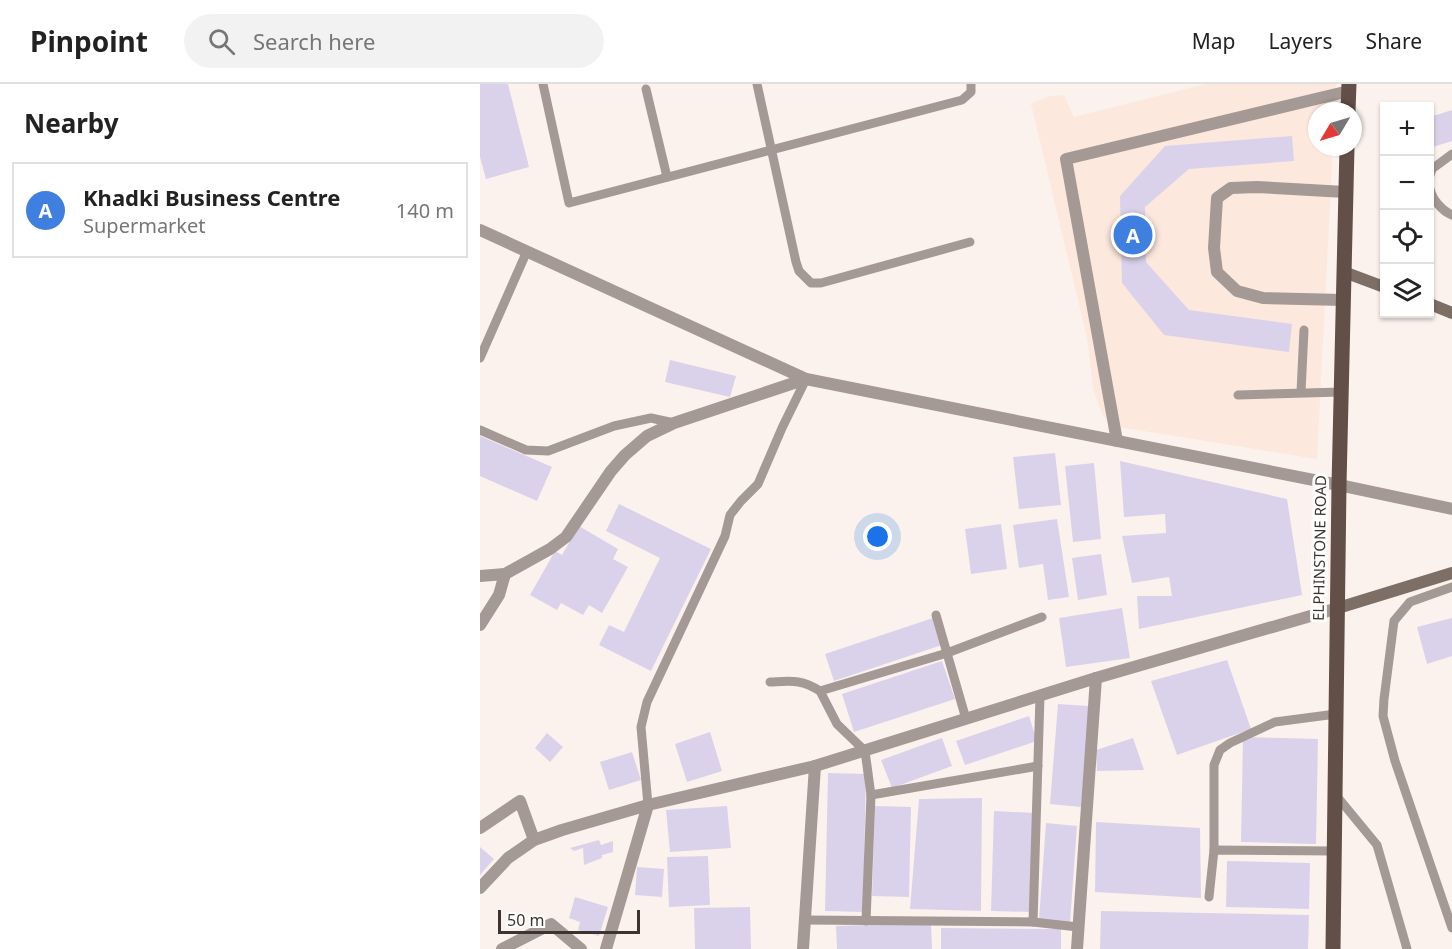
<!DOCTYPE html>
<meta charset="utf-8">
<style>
:root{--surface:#fff;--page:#f2f2f2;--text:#222;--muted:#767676;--line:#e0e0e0;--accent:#206b74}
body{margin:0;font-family:"Noto Sans",sans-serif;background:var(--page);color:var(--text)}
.controls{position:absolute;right:18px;top:18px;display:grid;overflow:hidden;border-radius:0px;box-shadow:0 2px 4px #0004}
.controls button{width:54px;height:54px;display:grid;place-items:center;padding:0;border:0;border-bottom:2px solid var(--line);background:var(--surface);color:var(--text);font:30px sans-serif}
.compass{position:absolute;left:828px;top:18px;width:54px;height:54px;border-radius:50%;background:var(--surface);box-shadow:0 2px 4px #0004;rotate:232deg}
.scale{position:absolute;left:18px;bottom:15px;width:142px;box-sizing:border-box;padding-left:6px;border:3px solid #3e342f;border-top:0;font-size:16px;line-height:21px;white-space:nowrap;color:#3e342f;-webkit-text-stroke:4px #fff;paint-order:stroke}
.you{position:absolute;left:398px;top:453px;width:21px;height:21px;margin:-15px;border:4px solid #fff;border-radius:50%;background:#1a73e8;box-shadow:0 0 0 9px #1a73e833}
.badge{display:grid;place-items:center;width:39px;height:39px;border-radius:50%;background:var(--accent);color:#fff;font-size:20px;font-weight:700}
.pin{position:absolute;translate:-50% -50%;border:3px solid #fff;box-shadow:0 2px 6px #0006}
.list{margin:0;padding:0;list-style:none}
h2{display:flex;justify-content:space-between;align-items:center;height:78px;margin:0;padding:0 24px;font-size:26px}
h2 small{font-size:20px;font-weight:400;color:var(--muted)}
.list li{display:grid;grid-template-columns:39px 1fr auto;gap:18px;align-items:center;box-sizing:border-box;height:96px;margin:0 12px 12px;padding:0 12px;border:2px solid var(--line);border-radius:0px}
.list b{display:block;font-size:22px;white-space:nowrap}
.list p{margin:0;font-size:20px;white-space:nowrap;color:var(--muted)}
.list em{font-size:20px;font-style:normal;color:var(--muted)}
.icon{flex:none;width:33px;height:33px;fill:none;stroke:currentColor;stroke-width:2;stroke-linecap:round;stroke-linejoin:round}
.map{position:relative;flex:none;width:972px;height:865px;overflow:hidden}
header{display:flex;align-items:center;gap:36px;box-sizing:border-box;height:84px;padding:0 30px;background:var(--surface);border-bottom:2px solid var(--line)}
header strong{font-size:28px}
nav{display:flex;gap:33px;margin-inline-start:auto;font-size:21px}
.search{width:420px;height:54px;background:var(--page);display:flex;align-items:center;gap:15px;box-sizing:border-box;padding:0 21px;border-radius:33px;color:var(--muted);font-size:22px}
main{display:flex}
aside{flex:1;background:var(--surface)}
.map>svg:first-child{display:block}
</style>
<header>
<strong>Pinpoint</strong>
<div class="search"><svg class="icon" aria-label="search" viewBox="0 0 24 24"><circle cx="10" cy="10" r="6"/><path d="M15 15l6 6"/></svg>Search here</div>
<nav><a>Map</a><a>Layers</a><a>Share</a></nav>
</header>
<main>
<aside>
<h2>Nearby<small></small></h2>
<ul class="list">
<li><span class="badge" style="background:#3f7fe0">A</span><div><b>Khadki Business Centre</b><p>Supermarket</p></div><em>140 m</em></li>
</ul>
</aside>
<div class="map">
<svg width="972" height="865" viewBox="0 0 972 865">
<rect width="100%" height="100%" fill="#fcf2ed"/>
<polygon fill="#fde8de" points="725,0 856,0 855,27 837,27 837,63 853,63 837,375 632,342 622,330 613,305 607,254 551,20 569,12 584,11 594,33"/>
<g fill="#dad2ea">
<polygon points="0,0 28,0 49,83 6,95 0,73"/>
<polygon points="972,26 972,57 950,64 950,33"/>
<polygon points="812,52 814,77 709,85 665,123 666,178 709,226 812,240 809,268 684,251 642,199 640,112 685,62"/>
<polygon points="190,276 256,292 250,313 185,298"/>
<polygon points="0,352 72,383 57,417 0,392"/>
<polygon points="575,369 581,421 539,425 533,373"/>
<polygon points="640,377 807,415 822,511 659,545 657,512 692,512 689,493 652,499 642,452 686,449 685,430 644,433"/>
<polygon points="614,379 621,455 593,458 585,382"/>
<polygon points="139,420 231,465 171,587 119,561 129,541 144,548 180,474 126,447"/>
<polygon points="577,435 589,513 568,516 563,480 539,484 533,441"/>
<polygon points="521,440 527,485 491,490 485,445"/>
<polygon points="99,442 138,465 133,475 148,483 122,529 109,521 103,531 81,519 77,526 50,511 75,467 82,471"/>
<polygon points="621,470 627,511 598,516 592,474"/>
<polygon points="642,524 650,574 586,583 579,534"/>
<polygon points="453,534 462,561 354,597 345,570"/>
<polygon points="972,534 972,572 947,580 937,543"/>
<polygon points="747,576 771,645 697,671 671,597"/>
<polygon points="462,577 475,615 374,648 362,610"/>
<polygon points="578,620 609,622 601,723 570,720"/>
<polygon points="549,632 557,657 485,681 476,657"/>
<polygon points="230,648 242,687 207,698 195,660"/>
<polygon points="67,649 83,663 70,678 55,664"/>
<polygon points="763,653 838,655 836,760 761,758"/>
<polygon points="462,654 472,682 412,704 401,676"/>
<polygon points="653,654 664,686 617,687 616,666"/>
<polygon points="152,668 161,696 129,706 120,678"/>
<polygon points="348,689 386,690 383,828 345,827"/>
<polygon points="502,714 501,827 430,825 439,715"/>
<polygon points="247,722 251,764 190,768 186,726"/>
<polygon points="395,722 431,723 429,813 392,812"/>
<polygon points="514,727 555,729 552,828 511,827"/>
<polygon points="616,738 720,744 721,814 615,808"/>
<polygon points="566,739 597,742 590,839 559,836"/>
<polygon points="119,756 121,761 133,757 133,768 122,771 122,774 104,781 103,764 94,767 90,764"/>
<polygon points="0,763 14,775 0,791"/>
<polygon points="228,772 230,821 189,823 187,773"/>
<polygon points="747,777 830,779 829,825 746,823"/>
<polygon points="157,783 184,785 182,813 155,811"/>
<polygon points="95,813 128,823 119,852 98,846 100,838 89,834"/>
<polygon points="270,823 271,865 215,865 214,824"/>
<polygon points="621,827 829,831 828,865 620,865"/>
<polygon points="451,839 452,865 357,865 356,842"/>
<polygon points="461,844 581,845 581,865 461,865"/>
</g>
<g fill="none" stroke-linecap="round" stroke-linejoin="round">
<g stroke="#a49994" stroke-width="9">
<polyline points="63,0 89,119 482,16 491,8 491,0"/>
<polyline points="277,0 316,178 319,187 331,199 341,199 490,158"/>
<polyline points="166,5 187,93"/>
<polyline points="950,91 952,85 972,70"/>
<path d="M950,105C952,115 962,127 972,131"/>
<polyline points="0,274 47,167"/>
<polyline points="821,308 824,246"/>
<polyline points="758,311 861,308"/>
<polyline points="0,346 46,366 68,367 134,342 171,334 194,339"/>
<polyline points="972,503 930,518 914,537 904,615 903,632 915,677 972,844"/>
<polyline points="456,531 486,635"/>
<path d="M290,598C312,597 321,595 340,607L467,569L562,533"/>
<polyline points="340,607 357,640 385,667 391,711 386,837"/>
<polyline points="855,710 897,761 927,865"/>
<polyline points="391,711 558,682"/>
<polyline points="168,721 161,643 167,618 245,452 250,431 261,417 278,400 302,344 326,295"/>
<polyline points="734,766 734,681 740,666 750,659 795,638 856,630"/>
<polyline points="729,813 734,766 855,767"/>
<polyline points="325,836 553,838 560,612"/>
<polyline points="553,838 598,843"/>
</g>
<g stroke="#a49994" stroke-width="12">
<polyline points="0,146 326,295 859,401 972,425"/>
<polyline points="863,216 783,214 757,207 737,188 734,164 737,114 751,104 777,103 865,108"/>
<polyline points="637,357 586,75 869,7"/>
<polyline points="25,490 70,465 86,453 131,387 145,371 167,352 194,339 326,295"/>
<polyline points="0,492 25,490 19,511 0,541"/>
<polyline points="0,744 40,717 54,756"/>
<polyline points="0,804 28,774 54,756 82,746 168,721 335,682 616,594 858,524"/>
<polyline points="22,865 71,840 101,865"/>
<polyline points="126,865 168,721"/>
<polyline points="323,865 335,682"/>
<polyline points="597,865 616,594"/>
</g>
<g stroke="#7d6e66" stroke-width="12">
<polyline points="864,188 904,203"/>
<polyline points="950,220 972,229"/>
<polyline points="858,524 972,489"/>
</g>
<g stroke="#624f47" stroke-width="15">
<polyline points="868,27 869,0"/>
<polyline points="853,865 859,401 867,63"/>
</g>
</g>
<g text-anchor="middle" stroke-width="6" stroke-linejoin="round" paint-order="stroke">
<g font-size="15" fill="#3e342f" stroke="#fff">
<text transform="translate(840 464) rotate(-89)" y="5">ELPHINSTONE ROAD</text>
</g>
</g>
</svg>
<div class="controls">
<button>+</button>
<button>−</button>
<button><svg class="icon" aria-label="locate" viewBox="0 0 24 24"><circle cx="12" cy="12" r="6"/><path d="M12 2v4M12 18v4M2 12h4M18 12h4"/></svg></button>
<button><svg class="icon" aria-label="layers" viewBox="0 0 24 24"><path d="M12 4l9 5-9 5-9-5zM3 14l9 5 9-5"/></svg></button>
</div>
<svg class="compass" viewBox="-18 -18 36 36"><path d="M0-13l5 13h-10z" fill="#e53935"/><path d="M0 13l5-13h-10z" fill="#767676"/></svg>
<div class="scale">50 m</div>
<div class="you"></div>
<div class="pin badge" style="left:653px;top:151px;background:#3f7fe0">A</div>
</div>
</main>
